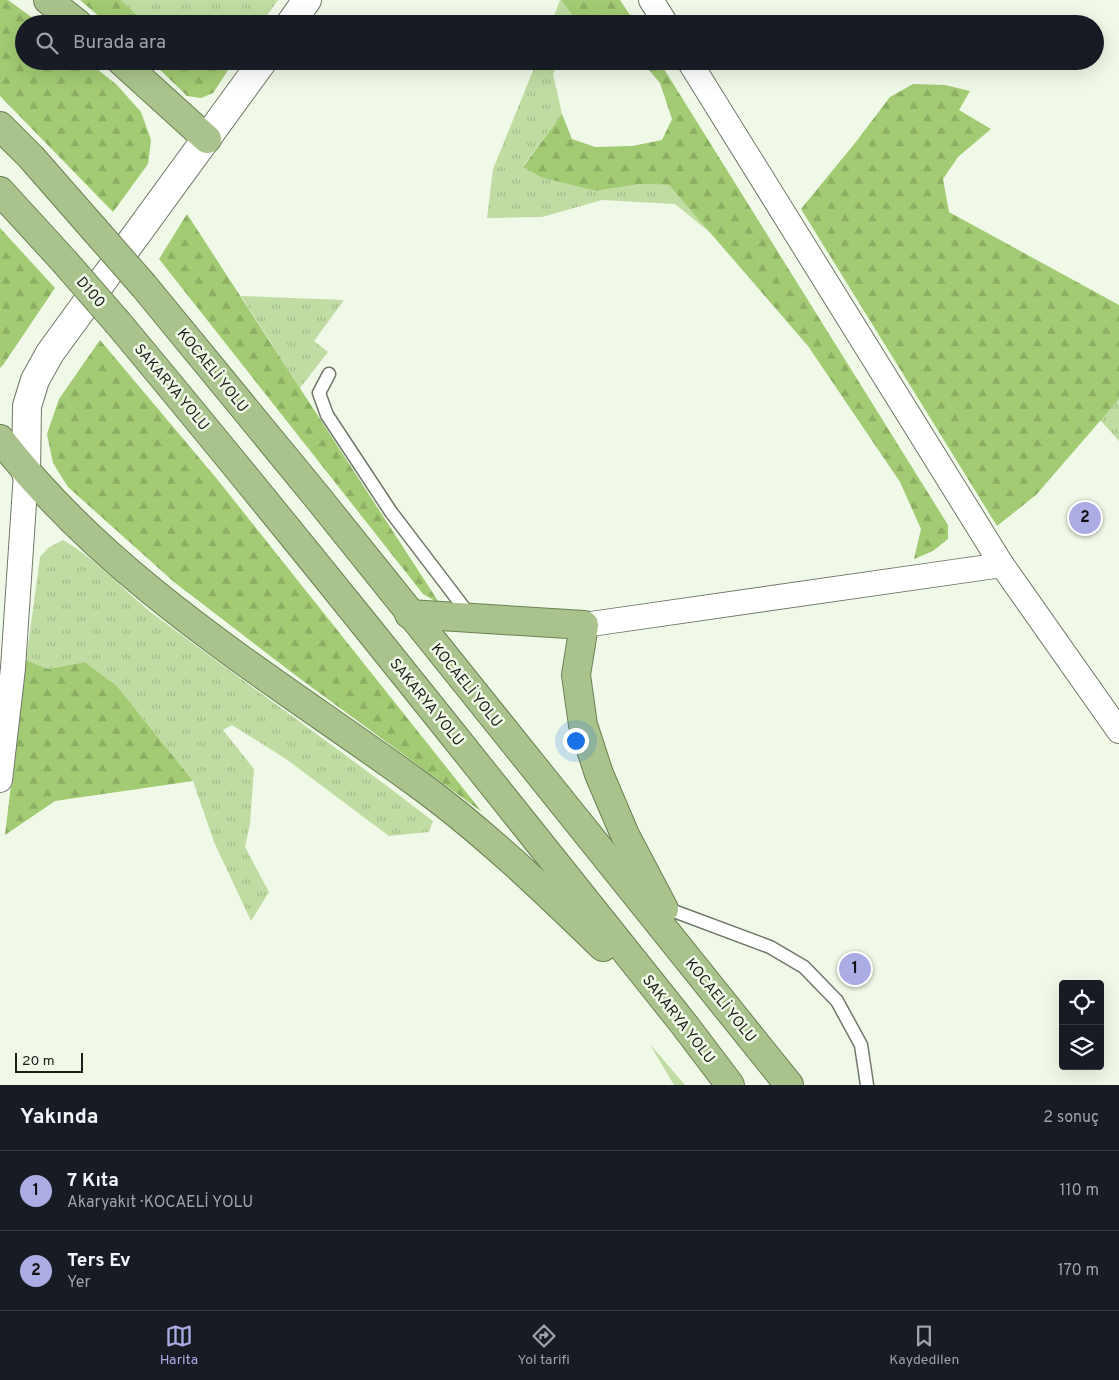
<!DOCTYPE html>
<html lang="tr">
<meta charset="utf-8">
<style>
:root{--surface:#171b24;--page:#20242c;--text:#f1f3f6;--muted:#9ea1a6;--line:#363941;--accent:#acace4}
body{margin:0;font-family:Overpass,sans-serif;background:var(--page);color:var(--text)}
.controls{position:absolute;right:15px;bottom:15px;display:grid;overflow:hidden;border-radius:5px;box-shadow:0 5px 20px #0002}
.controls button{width:45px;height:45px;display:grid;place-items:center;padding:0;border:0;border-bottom:1px solid var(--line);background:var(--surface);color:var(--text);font:25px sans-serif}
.scale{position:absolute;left:15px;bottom:12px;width:68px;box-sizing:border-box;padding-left:5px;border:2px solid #1d201a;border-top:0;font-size:14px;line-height:18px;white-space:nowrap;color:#1d201a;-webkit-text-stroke:4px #f0f9e8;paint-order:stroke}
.you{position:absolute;left:575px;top:740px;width:18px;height:18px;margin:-12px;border:4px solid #fff;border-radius:50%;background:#1a73e8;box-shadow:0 0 0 8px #1a73e833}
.badge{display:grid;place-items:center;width:32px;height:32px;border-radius:50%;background:var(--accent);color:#111;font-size:16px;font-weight:700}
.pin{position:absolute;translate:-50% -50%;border:2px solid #fff;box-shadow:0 1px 5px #0006}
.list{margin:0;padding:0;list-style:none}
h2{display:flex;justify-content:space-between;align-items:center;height:65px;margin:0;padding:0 20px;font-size:21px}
h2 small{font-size:16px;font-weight:400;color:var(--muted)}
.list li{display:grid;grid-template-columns:32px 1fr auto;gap:15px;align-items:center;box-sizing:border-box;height:80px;padding:0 20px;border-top:1px solid var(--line)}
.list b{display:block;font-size:19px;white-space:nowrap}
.list p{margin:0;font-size:16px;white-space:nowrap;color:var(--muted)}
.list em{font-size:16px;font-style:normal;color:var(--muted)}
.icon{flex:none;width:28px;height:28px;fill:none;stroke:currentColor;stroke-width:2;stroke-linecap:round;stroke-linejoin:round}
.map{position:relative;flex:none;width:1119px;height:1085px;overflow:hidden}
.search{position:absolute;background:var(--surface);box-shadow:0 5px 20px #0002;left:15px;right:15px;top:15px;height:55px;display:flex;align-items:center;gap:12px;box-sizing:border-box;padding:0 18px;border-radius:28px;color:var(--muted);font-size:19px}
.sheet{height:225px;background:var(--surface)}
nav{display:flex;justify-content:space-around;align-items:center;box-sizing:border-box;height:70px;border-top:1px solid var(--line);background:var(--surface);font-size:14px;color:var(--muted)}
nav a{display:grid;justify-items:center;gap:2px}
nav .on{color:var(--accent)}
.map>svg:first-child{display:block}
</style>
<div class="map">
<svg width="1119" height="1085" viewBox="0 0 1119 1085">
<defs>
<pattern id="grass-tufts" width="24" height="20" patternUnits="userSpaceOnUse" patternTransform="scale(1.25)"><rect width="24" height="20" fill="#c0dca2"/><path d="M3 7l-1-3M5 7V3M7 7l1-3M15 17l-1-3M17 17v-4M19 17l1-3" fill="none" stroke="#a5bc8b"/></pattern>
<pattern id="forest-firs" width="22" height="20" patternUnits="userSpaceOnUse" patternTransform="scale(1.25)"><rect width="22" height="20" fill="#a2cb73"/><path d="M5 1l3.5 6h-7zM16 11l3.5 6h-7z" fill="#8bae63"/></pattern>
</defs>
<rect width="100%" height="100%" fill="#f0f9e8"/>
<g fill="url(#grass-tufts)">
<polygon points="121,0 278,0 261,24 146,24"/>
<polygon points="560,0 561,0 579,24 551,24"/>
<polygon points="537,61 558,61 553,74 562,114 523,166 596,191 640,184 669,185 713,235 675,204 602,200 542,217 487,218 493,169"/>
<polygon points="241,296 344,300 314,341 328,352 300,388"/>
<polygon points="1119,399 1119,441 1100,420"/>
<path d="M63,540C98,560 124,592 156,616C248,685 342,751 433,821L429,832L389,836L286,759L232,725L223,730L254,769L250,824L245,847L269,892L251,921L214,842L193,781L117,686L85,662L48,669L26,660L40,557L48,548Z"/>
<polygon points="649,1043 685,1085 674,1085"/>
</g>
<g fill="url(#forest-firs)">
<polygon points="0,0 8,0 41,24 24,24 24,61 87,61 117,85 141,112 151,140 148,164 113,212 0,96"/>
<polygon points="80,0 121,0 146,24 108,24"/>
<polygon points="561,0 620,0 636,24 579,24"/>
<polygon points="151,61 186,61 188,63 191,61 234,61 213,93 201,98 187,96"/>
<polygon points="641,61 659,61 948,525 948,539 933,551 914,559 921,529 900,482 808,346 669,185 640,184 596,191 541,177 523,167 562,114 572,139 595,147 632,146 662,140 672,119 660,83"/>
<polygon points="913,84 945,85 970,91 959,110 991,129 958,157 943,179 949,212 1119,305 1119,399 1036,495 997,526 801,209 855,143 890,97"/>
<polygon points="187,214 440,604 423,594 159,259"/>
<polygon points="0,228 55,288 3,365 0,368"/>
<polygon points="100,340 217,479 482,812 299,678 174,582 68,487 53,463 47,434 59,399"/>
<polygon points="26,660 48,669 85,662 117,686 193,781 55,801 5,835"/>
</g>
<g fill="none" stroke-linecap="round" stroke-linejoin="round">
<defs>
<g id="service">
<polyline points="329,374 319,393 327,415 391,512 471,617"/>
<polyline points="663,907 770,947 804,967 837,1001 861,1045 867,1085"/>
</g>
<g id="minor">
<polyline points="651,0 666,24"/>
<polyline points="689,61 1002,565 1119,731"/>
<polyline points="584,625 1002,565"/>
<polyline points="0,780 13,668 26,473"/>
</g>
<g id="tertiary">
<polyline points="290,24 307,0"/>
<polyline points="26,473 27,406 35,380 50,353 263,61"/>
</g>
<g id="trunk">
<polyline points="48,0 78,24"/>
<polyline points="121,61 207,139"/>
<polyline points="0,126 31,157 94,229"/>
<polyline points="0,191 64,261"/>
<polyline points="144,286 318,498 789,1085"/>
<path d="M118,323C310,553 496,789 683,1023L730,1085"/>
<path d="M0,439C112,584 272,678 418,784C484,832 544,890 603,947"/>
<polyline points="409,614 584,625 576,675 583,725 599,774 625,835 664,909"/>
</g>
</defs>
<use href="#service" stroke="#707769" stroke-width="15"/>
<use href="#minor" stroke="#707769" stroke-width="26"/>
<use href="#tertiary" stroke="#707769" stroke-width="30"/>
<use href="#trunk" stroke="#6a8052" stroke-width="30"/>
<use href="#service" stroke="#fff" stroke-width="12"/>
<use href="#minor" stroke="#fff" stroke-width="24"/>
<use href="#tertiary" stroke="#fff" stroke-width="28"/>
<use href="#trunk" stroke="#aac38c" stroke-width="28"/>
<defs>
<g id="trunk-bridge">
<polyline points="94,229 144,286"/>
<polyline points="64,261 118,323"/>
</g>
</defs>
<use href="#trunk-bridge" stroke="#6a8052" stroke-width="30" stroke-linecap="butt"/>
<use href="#trunk-bridge" stroke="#aac38c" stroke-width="28"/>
</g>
<g text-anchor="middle" stroke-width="5" stroke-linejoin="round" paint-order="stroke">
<g font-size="15" fill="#1d201a" stroke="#f0f9e8">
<text transform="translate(91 292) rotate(49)" y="5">D100</text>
<text transform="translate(213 370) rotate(51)" y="5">KOCAELİ YOLU</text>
<text transform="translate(172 387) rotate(50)" y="5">SAKARYA YOLU</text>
<text transform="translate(467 685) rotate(51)" y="5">KOCAELİ YOLU</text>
<text transform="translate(427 702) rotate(51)" y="5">SAKARYA YOLU</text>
<text transform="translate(721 1000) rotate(51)" y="5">KOCAELİ YOLU</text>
<text transform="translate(679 1019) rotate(52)" y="5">SAKARYA YOLU</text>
</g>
</g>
</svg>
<div class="controls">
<button><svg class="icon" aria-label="locate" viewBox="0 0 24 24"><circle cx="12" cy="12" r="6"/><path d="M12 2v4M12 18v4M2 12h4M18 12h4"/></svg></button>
<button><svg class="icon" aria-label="layers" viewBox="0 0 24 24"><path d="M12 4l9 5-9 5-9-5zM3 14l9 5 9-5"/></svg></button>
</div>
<div class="scale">20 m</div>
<div class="you"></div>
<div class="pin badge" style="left:855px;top:969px">1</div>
<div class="pin badge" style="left:1085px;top:518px">2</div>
<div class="search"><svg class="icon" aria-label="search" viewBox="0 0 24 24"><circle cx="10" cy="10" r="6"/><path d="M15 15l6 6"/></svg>Burada ara</div>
</div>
<section class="sheet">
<h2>Yakında<small>2 sonuç</small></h2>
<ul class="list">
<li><span class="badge">1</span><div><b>7 Kıta</b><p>Akaryakıt · KOCAELİ YOLU</p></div><em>110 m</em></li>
<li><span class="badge">2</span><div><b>Ters Ev</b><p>Yer</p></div><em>170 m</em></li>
</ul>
</section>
<nav>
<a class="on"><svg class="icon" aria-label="map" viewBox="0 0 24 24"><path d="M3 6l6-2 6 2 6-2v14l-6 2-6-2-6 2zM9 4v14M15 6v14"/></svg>Harita</a>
<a><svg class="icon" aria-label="directions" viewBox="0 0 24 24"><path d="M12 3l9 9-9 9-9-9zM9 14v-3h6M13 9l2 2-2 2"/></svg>Yol tarifi</a>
<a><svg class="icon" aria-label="saved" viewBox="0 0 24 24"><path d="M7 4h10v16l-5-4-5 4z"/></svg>Kaydedilen</a>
</nav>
